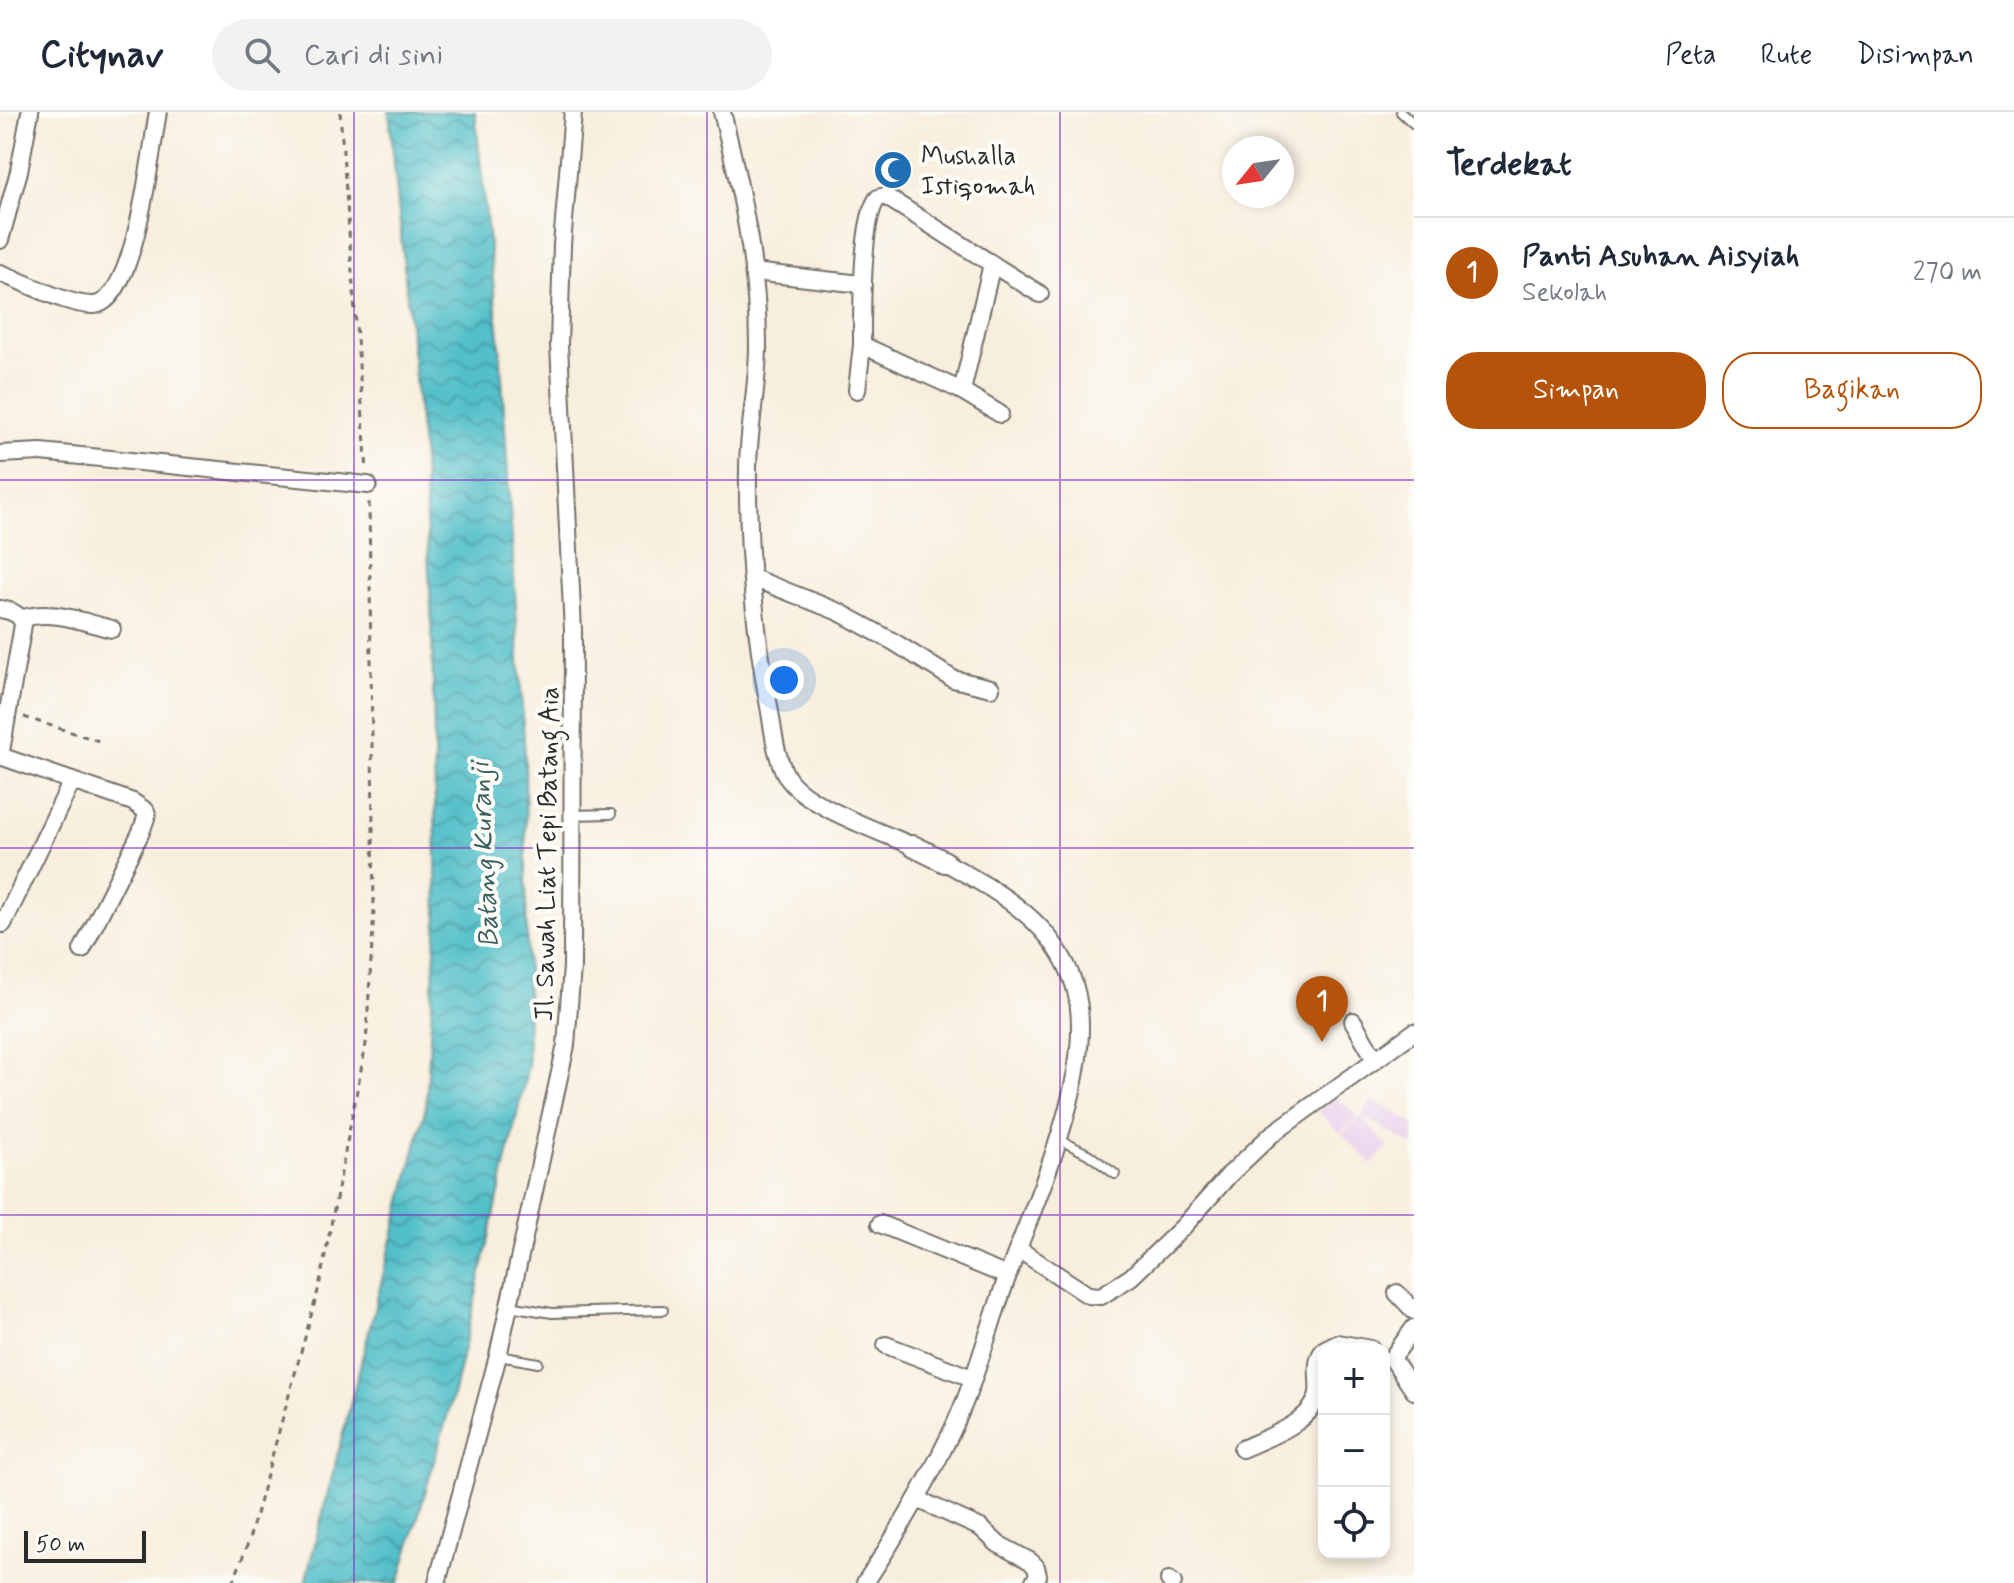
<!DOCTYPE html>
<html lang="id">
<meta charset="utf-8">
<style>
:root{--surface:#fff;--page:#f2f2f3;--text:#1f2937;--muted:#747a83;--line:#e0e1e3;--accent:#b45309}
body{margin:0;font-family:Mynerve,sans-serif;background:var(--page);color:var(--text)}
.controls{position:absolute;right:24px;bottom:24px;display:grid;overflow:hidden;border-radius:16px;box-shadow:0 4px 12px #0003}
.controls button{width:72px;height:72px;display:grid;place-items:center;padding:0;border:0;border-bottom:2px solid var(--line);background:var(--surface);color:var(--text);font:40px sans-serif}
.compass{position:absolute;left:1222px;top:24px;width:72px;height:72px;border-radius:50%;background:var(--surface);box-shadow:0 4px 12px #0003;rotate:240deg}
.scale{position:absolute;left:24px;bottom:20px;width:122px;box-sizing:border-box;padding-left:8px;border:4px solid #2b2b2b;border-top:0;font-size:22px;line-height:28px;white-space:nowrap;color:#2b2b2b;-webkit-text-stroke:6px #fdfcf7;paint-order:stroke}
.you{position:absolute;left:784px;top:568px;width:28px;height:28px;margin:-20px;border:6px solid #fff;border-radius:50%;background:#1a73e8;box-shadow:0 0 0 12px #1a73e833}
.badge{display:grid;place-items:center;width:52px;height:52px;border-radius:50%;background:var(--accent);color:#fff;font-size:26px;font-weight:700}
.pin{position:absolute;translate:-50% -66px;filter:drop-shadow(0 2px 4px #0008)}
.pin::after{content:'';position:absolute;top:42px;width:28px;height:24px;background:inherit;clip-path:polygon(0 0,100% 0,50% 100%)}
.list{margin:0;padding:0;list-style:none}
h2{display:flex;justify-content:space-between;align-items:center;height:104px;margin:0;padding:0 32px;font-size:34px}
h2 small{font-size:26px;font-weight:400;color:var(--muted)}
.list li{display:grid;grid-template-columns:52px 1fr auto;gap:24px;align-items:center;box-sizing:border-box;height:112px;padding:0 32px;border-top:2px solid var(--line)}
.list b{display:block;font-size:30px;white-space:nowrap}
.list p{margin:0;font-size:26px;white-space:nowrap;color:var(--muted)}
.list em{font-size:26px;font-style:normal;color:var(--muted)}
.actions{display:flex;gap:16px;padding:24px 32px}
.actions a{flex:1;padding:18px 0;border:2px solid var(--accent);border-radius:32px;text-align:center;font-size:28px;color:var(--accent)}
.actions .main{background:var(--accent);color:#fff}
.icon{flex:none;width:44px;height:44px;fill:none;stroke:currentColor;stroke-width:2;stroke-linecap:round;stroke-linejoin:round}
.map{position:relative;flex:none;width:1414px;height:1471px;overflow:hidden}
header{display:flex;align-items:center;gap:48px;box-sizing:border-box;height:112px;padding:0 40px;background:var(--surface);border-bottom:2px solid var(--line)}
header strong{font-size:38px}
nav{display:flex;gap:44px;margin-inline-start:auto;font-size:28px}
.search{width:560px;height:72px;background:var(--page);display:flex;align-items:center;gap:20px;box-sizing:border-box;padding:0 28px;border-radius:44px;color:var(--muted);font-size:30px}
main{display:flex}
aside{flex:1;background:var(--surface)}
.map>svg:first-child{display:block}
</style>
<header>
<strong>Citynav</strong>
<div class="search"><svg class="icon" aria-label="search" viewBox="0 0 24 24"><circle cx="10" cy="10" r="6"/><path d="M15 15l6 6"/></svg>Cari di sini</div>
<nav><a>Peta</a><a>Rute</a><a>Disimpan</a></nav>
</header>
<main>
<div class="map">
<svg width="1414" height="1471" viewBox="0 0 1414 1471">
<defs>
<pattern id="water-waves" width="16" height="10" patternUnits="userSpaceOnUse" patternTransform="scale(2)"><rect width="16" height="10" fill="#52bfc9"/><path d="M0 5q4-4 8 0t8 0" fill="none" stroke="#449ba3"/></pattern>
</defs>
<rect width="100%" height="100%" fill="#fdfcf7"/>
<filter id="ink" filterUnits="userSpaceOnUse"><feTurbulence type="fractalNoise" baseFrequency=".0125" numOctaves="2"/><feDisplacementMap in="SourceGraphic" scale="16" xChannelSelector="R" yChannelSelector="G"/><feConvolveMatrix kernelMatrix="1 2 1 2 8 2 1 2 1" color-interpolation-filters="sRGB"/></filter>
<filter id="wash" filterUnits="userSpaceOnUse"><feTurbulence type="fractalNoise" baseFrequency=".006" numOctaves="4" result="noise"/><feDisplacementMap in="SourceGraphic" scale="32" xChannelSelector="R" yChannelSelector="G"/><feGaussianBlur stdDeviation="1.8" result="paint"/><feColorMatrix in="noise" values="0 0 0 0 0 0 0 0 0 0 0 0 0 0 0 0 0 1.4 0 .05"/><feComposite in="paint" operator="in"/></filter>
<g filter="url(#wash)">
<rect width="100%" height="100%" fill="#f8eedd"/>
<g fill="#e9d2ed">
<polygon points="1335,983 1357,1005 1340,1021 1318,999"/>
<polygon points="1372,987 1414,1012 1414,1034 1362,1004"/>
<polygon points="1360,1005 1389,1035 1372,1052 1342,1022"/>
</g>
<polygon fill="url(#water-waves)" stroke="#3e757a" stroke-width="2" points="389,0 475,0 500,234 525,644 528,954 454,1280 399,1471 305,1471 426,994 437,805 432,515 423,348"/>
</g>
<g filter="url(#ink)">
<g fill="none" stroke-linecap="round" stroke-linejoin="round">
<defs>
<g id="service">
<polyline points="1401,0 1414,12"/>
<polyline points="573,703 611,702"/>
<polyline points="1058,1027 1088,1042 1115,1062"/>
<polyline points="509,1194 552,1201 663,1198"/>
<polyline points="499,1244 538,1251"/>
</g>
<g id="minor">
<path d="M722,0C741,76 758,155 758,233C758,273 749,313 748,354C747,432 754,512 768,589C773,613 774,643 787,665C804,693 881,720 913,734"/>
<path d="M885,84L992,152L962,279L862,233C862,204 861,105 878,86Z"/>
<polyline points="0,128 19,59 30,0"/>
<polyline points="992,152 1040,182"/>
<polyline points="753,160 861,172"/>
<path d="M0,161C25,170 68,194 94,193C136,190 151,36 158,0"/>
<polyline points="857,278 862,233"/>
<polyline points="962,279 1000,302"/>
<polyline points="0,342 41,340 368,373"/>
<polyline points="753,466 839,500 894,530 953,567 991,576"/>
<path d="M0,497C9,498 22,502 23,513L0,645"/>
<path d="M21,507C50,496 83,510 112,517"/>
<polyline points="0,644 133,690 146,699 147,703 141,720 82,838"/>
<polyline points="3,812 72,669"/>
<polyline points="1353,909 1375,947"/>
<polyline points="880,1112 1007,1164"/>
<polyline points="1018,1137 1088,1183 1101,1184 1131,1165 1183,1115 1229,1063 1271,1023 1414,920"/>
<polyline points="1397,1181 1414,1199"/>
<polyline points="1414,1216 1392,1246 1414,1279"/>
<polyline points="886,1233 972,1266"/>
<polyline points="1325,1237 1337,1231 1371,1237"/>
<path d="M1242,1337C1266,1326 1313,1311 1318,1281C1320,1266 1313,1251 1324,1238"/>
<polyline points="917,1387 981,1416 998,1432 1030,1449 1036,1455 1038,1464 1033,1471"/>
<polyline points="1169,1468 1173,1471"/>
<polyline points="437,1471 498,1244 566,933 572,855 573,519 559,233 562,133 573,0"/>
<path d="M865,1471C897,1423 925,1375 950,1323C975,1272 988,1217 1008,1163C1036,1085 1100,953 1074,872C1054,809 998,780 945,750"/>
</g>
<polyline id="tertiary" points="913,734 945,750"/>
</defs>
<use href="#service" stroke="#736f69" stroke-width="12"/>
<use href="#minor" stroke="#736f69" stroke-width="20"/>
<use href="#tertiary" stroke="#736f69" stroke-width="24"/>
<g stroke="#736f69" stroke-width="3" stroke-dasharray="6 6" stroke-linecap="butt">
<polyline points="340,0 367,359"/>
<polyline points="24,605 99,629"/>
<polyline points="233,1471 248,1431 319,1175 366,932 374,798 369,387"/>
</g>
<use href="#service" stroke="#fff" stroke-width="8"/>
<use href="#minor" stroke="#fff" stroke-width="16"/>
<use href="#tertiary" stroke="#fff" stroke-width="20"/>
</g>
</g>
<path fill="none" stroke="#7b2cbf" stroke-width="2" stroke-opacity="0.55" d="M354,0V1471M707,0V1471M1060,0V1471M0,368H1414M0,736H1414M0,1103H1414"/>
<defs>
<symbol id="mosque-disc" viewBox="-11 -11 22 22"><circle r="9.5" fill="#1f6fb2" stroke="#fdfcf7"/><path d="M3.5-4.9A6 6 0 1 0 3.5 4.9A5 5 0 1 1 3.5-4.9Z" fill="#fff"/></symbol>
</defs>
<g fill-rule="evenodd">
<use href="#mosque-disc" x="871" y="36" width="44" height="44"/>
</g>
<g text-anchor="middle" stroke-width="8" stroke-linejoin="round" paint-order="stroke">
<g font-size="26" fill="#2b2b2b" stroke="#fdfcf7" text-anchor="start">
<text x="921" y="52">Mushalla<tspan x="921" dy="30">Istiqomah</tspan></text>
</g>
<g font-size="26" fill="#2b2b2b" stroke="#fdfcf7">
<text transform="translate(546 742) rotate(-89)" y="9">Jl. Sawah Liat Tepi Batang Aia</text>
</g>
<g font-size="28" font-style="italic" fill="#395f62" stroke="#fdfcf7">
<text transform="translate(483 743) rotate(-93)" y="10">Batang Kuranji</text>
</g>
</g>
</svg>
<div class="controls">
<button>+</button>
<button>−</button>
<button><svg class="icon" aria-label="locate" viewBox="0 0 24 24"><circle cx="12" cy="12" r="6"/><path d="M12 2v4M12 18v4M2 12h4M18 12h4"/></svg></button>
</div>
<svg class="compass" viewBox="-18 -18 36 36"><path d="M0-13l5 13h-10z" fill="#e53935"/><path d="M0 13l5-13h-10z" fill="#747a83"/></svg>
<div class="scale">50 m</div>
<div class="you"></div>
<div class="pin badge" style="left:1322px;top:930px">1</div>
</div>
<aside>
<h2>Terdekat<small></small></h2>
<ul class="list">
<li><span class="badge">1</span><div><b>Panti Asuhan Aisyiah</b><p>Sekolah</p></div><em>270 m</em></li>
</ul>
<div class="actions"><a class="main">Simpan</a><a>Bagikan</a></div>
</aside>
</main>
